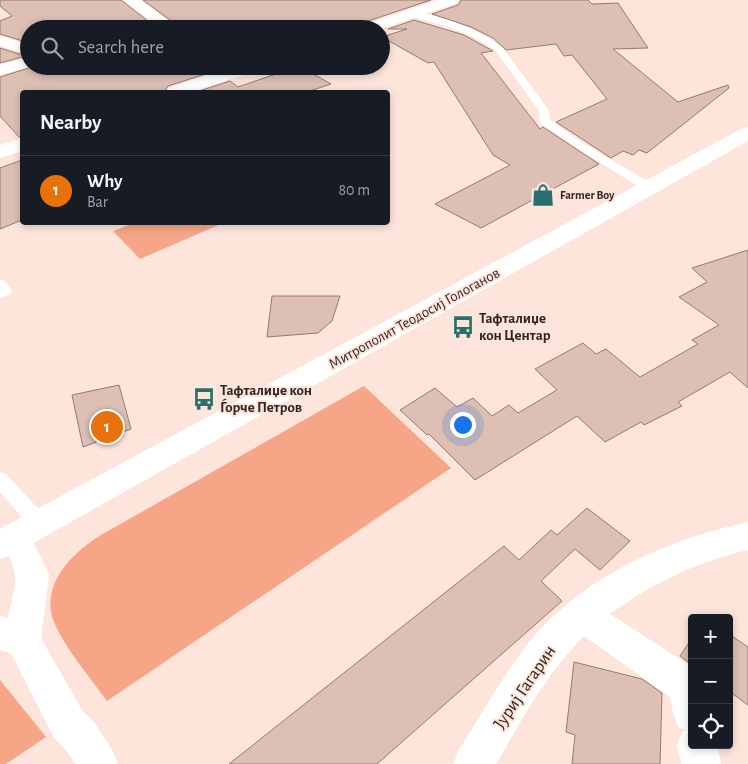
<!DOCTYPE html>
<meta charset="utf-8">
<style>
:root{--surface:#171b24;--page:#20242c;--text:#f1f3f6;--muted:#9ea1a6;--line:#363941;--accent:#0f766e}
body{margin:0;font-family:"Alegreya Sans",sans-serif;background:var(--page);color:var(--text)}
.controls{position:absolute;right:15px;bottom:15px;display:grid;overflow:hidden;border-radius:5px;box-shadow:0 2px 8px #0003}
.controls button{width:45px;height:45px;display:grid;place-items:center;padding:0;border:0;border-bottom:1px solid var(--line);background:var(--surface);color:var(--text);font:25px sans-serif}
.you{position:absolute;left:462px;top:424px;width:18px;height:18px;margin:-12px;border:4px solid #fff;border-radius:50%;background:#1a73e8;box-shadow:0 0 0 8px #1a73e833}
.badge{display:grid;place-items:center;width:32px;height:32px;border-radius:50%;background:var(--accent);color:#fff;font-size:16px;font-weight:700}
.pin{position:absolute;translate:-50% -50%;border:2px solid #fff;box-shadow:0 1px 5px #0006}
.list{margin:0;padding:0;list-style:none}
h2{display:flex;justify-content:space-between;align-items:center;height:65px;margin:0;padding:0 20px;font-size:21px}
h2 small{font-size:16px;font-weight:400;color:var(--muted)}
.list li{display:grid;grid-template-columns:32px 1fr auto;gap:15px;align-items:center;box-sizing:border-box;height:70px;padding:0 20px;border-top:1px solid var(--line)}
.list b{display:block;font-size:19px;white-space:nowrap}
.list p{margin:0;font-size:16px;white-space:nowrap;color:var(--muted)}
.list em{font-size:16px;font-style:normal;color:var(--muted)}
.icon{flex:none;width:28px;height:28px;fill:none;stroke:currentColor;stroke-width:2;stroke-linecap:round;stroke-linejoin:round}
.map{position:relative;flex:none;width:748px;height:764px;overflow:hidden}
.search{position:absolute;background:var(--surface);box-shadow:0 2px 8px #0003;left:20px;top:20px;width:370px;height:55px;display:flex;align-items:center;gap:12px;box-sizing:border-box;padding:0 18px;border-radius:28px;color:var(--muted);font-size:19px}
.panel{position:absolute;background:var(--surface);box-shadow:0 2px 8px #0003;left:20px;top:90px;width:370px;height:135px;border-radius:5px}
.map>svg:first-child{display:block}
</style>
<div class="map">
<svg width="748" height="764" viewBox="0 0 748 764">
<rect width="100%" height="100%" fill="#fee5dc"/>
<g fill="#f6a587">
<polygon points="134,223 134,222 223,223 140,259 113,231"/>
<path d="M364,386L451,468L107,701C92,680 55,636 51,612C46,578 75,551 101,535Z"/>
<polygon points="0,680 46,737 6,764 0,764"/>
</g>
<g fill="#ddbfb4" stroke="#967a70">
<polygon points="0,0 121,0 158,29 29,29 29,43 0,34 0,21 12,16 0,6"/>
<polygon points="143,0 431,0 359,24 356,29 182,29"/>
<polygon points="461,0 588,0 592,4 618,3 648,48 613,49 678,102 728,85 729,88 647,153 639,150 633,155 623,151 611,158 556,122 607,99 572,55 564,56 556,44 506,50 493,38 471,27 432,14 458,5"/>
<polygon points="414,20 464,35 493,51 481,53 540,129 543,127 599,164 481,228 435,204 510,165 493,155 434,62 428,63 382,37 407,29 388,29"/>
<polygon points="0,48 26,56 0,63"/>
<polygon points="35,66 208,66 215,71 168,86 164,92 22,92 22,136 19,137 0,116 0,77"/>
<polygon points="299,66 331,84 307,92 196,92 230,81 238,87"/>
<polygon points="22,160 22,220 0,229 0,168"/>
<polygon points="748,250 748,388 730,372 678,402 682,406 644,425 641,422 605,442 577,416 475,480 429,434 427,435 400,410 435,388 457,407 473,398 492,416 509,405 518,413 557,390 535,369 583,343 596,354 606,349 640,377 698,344 692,340 719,325 679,297 707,282 692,268"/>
<polygon points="272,296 340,296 332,321 318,333 267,337"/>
<polygon points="119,385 131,429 83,447 72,395"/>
<polygon points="587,508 630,541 600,570 575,549 541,581 562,601 377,764 229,764 504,546 519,560 551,530 557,535"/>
<polygon points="729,634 748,647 748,705 729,691"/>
<polygon points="692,638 692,665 680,656"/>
<polygon points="574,662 642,679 662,693 660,764 572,764 575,735 566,732"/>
</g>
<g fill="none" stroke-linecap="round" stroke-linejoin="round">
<g fill="#fff" fill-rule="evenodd">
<path d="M411,11C444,17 475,27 502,47L548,109L550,120L586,145L654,185L656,188L654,191H646L578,149L540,123L539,111L496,51C469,31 440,24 408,16L406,14Z"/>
<polygon points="0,279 5,281 12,291 10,294 0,298"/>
<polygon points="0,472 6,474 46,517 48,523 46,529 39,531 32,529 0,492"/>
</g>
<g fill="#fff" fill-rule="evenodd">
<polygon points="123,0 140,0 180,29 161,29"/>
<polygon points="0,36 29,45 29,55 0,46"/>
<polygon points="29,57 29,66 33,66 0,75 0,65"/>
<path d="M219,66H238L244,72L241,76C232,78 224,74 219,66Z"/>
<path d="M748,522V550C696,562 653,583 610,614L692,667V745H717L721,764H681L677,745L683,731L686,730L678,727L673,713L670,697L584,636C547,673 522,719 496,764H453L459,750C483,712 505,671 534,636C588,574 670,539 748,522Z"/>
<path d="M14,523L26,527L49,575L41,638L82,710L94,722L112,750L118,764H75L66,750L54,738L11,653L0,650V616L8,618C10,607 16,586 15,575C13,558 0,546 2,527Z"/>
</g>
<g fill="#fff" fill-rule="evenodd">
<polygon points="437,0 459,0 457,3 381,29 358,29 360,26"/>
<polygon points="235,66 261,66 259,70 191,92 166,92 169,88"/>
<polygon points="748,127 748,141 12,555 0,559 0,529 741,129"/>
<polygon points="22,138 22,151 0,158 0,145"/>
</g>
</g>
<defs>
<symbol id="shop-bare" viewBox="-9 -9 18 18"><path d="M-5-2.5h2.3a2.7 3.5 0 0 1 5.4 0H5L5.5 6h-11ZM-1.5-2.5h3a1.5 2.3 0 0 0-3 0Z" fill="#26706d" stroke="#fee5dc" stroke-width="2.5" paint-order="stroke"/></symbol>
<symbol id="bus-bare" viewBox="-9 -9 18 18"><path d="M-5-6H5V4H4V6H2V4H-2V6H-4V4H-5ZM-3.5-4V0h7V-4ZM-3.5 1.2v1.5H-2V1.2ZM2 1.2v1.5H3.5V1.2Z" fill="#26706d" stroke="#fee5dc" stroke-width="2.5" paint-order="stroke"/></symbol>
</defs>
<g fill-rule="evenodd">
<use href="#shop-bare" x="527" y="179" width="32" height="32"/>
<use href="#bus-bare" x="447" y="311" width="32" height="32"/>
<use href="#bus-bare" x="188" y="383" width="32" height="32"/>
</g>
<g text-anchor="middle" stroke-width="4" stroke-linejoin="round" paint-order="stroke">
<g font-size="12" font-weight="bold" fill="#312622" stroke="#fee5dc" text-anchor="start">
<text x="560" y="199">Farmer Boy</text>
</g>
<g font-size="15" fill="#312622" stroke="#fee5dc">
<text transform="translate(414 318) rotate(-29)" y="5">Митрополит Теодосиј Гологанов</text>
</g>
<g font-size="15" font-weight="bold" fill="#312622" stroke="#fee5dc" text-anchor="start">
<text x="479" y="323">Тафталиџе<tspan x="479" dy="17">кон Центар</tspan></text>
<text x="220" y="395">Тафталиџе кон<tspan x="220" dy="17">Ѓорче Петров</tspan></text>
</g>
<g font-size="18" fill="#312622" stroke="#fee5dc">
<text transform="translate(524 687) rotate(-56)" y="6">Јуриј Гагарин</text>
</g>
</g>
</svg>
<div class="controls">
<button>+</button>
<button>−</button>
<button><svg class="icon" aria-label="locate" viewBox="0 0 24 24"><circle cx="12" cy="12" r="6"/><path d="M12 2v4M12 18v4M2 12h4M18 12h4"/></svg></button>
</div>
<div class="you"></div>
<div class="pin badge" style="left:107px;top:427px;background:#e8710a">1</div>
<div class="search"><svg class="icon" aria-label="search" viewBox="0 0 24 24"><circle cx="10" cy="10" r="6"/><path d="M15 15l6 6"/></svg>Search here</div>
<section class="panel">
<h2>Nearby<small></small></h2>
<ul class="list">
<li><span class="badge" style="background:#e8710a">1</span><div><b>Why</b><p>Bar</p></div><em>80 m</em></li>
</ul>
</section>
</div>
